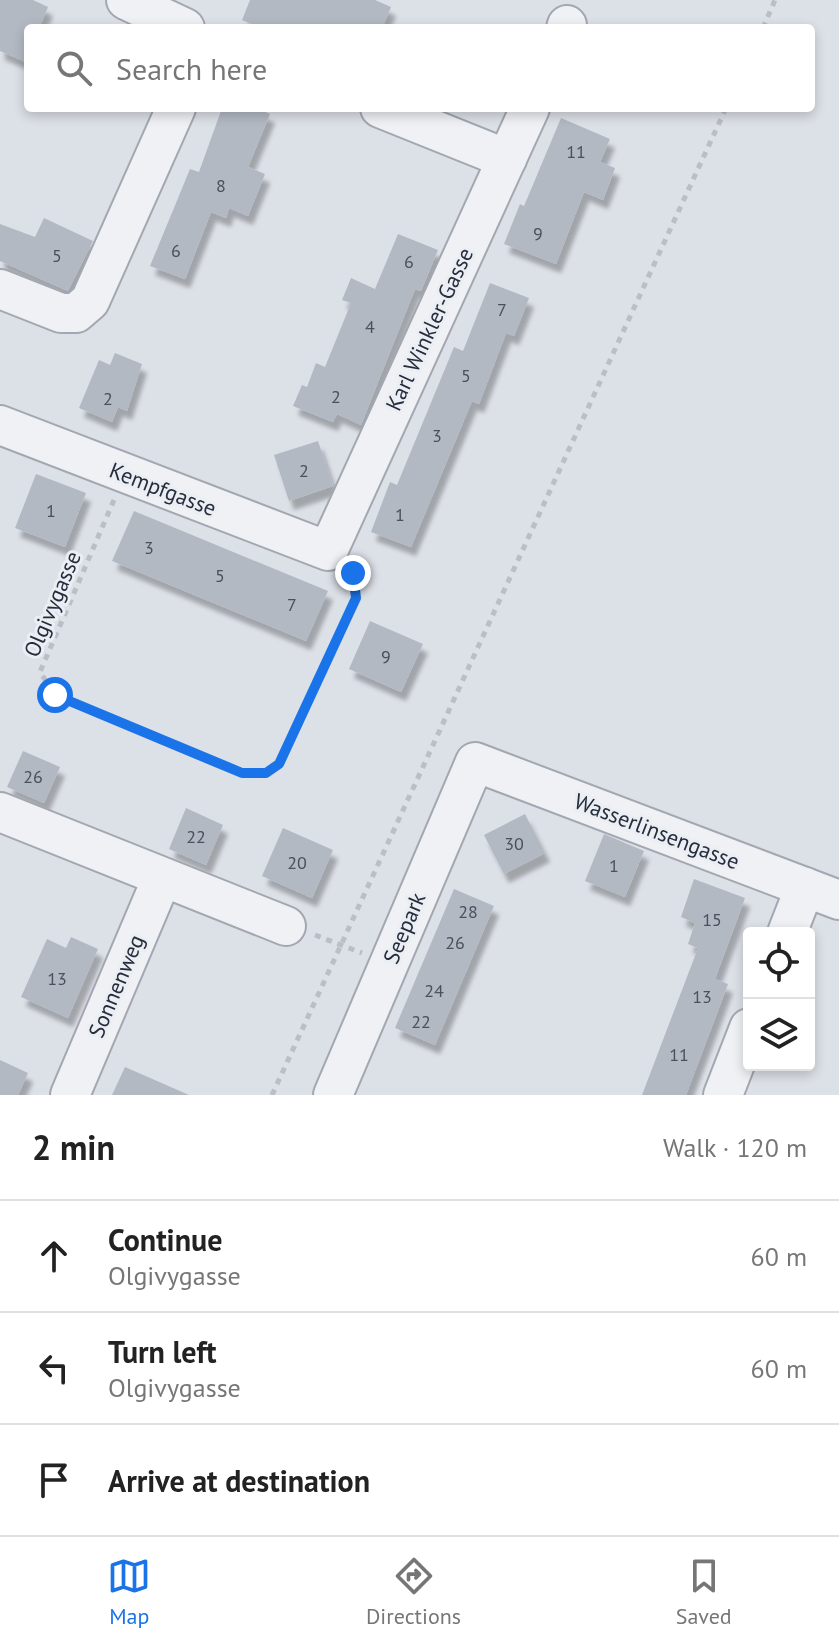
<!DOCTYPE html>
<meta charset="utf-8">
<style>
:root{--surface:#fff;--page:#f6f6f6;--text:#222;--muted:#767676;--line:#e0e0e0;--accent:#1a73e8}
body{margin:0;font-family:"PT Sans",sans-serif;background:var(--page);color:var(--text)}
.controls{position:absolute;right:24px;bottom:24px;display:grid;overflow:hidden;border-radius:8px;box-shadow:0 4px 12px #0003}
.controls button{width:72px;height:72px;display:grid;place-items:center;padding:0;border:0;border-bottom:2px solid var(--line);background:var(--surface);color:var(--text);font:40px sans-serif}
.stop{position:absolute;width:24px;height:24px;margin:-18px;border:6px solid #1a73e8;border-radius:50%;background:#fff}
.stop.end{background:#1a73e8;border-color:#fff;box-shadow:0 2px 8px #0008}
.list{margin:0;padding:0;list-style:none}
h2{display:flex;justify-content:space-between;align-items:center;height:104px;margin:0;padding:0 32px;font-size:34px}
h2 small{font-size:26px;font-weight:400;color:var(--muted)}
.list li{display:grid;grid-template-columns:52px 1fr auto;gap:24px;align-items:center;box-sizing:border-box;height:112px;padding:0 32px;border-top:2px solid var(--line)}
.list b{display:block;font-size:30px;white-space:nowrap}
.list p{margin:0;font-size:26px;white-space:nowrap;color:var(--muted)}
.list em{font-size:26px;font-style:normal;color:var(--muted)}
.icon{flex:none;width:44px;height:44px;fill:none;stroke:currentColor;stroke-width:2;stroke-linecap:round;stroke-linejoin:round}
.map{position:relative;flex:none;width:839px;height:1095px;overflow:hidden}
.search{position:absolute;background:var(--surface);box-shadow:0 4px 12px #0003;left:24px;right:24px;top:24px;height:88px;display:flex;align-items:center;gap:20px;box-sizing:border-box;padding:0 28px;border-radius:8px;color:var(--muted);font-size:30px}
.sheet{height:440px;background:var(--surface)}
nav{display:flex;justify-content:space-around;align-items:center;box-sizing:border-box;height:112px;border-top:2px solid var(--line);background:var(--surface);font-size:22px;color:var(--muted)}
nav a{display:grid;justify-items:center;gap:4px}
nav .on{color:var(--accent)}
.map>svg:first-child{display:block}
</style>
<div class="map">
<svg width="839" height="1095" viewBox="0 0 839 1095">
<defs>
<filter id="shadow"><feDropShadow dx="5" dy="9" stdDeviation="2" flood-color="#0004"/></filter>
</defs>
<rect width="100%" height="100%" fill="#dce0e7"/>
<g fill="#b3b9c3" filter="url(#shadow)">
<polygon points="0,0 33,0 48,7 39,28 28,28 28,63 0,51"/>
<polygon points="250,0 375,0 391,7 382,28 261,28 242,20"/>
<polygon points="222,108 256,108 270,114 248,167 265,174 248,216 229,208 226,218 211,212 185,279 150,266 190,169 199,172"/>
<polygon points="561,118 610,139 600,162 615,168 603,200 584,192 556,264 504,244 520,204 524,206"/>
<polygon points="44,218 93,241 68,291 0,261 0,224 35,237"/>
<polygon points="398,234 438,250 421,291 415,289 361,425 337,414 333,422 293,406 302,385 307,387 316,363 325,367 351,303 342,300 351,278 375,289"/>
<polygon points="490,283 529,298 514,336 506,333 479,404 472,401 411,547 371,532 390,482 397,485 454,347 463,351"/>
<polygon points="115,353 142,364 127,411 118,407 112,422 79,408 99,360 110,365"/>
<polygon points="318,441 333,486 289,501 274,455"/>
<polygon points="36,474 86,493 65,547 15,528"/>
<polygon points="134,511 328,591 306,641 112,561"/>
<polygon points="370,621 423,644 401,692 349,669"/>
<polygon points="23,751 60,767 44,803 7,787"/>
<polygon points="186,808 223,825 206,865 169,849"/>
<polygon points="525,814 545,853 504,874 484,835"/>
<polygon points="283,828 333,850 312,898 262,876"/>
<polygon points="604,834 644,851 625,897 585,881"/>
<polygon points="694,879 745,898 715,979 728,984 686,1095 642,1095 698,948 688,944 695,923 681,917"/>
<polygon points="454,889 494,906 435,1045 395,1028"/>
<polygon points="71,937 98,949 68,1018 21,997 47,939 66,948"/>
<polygon points="0,1060 28,1073 18,1095 0,1095"/>
<polygon points="125,1067 189,1095 112,1095"/>
</g>
<g fill="none" stroke-linecap="round" stroke-linejoin="round">
<defs>
<g id="minor">
<polyline points="126,0 185,28"/>
<polyline points="566,28 567,25"/>
<polyline points="380,108 507,159"/>
<polyline points="0,289 61,313 76,313 90,301 176,108"/>
<polyline points="0,425 328,551 530,108"/>
<polyline points="0,812 286,926"/>
<polyline points="787,933 805,887"/>
<polyline points="70,1095 162,878"/>
<polyline points="333,1095 475,762 839,900"/>
<polyline points="723,1095 749,1028"/>
</g>
</defs>
<use href="#minor" stroke="#a2a7b1" stroke-width="42"/>
<g stroke="#bbbec5" stroke-width="5" stroke-dasharray="6 6" stroke-linecap="butt">
<polyline points="763,28 775,0"/>
<polyline points="114,500 40,672 55,695 242,773 266,773 279,764 356,598 353,573 349,570"/>
<polyline points="315,935 362,953"/>
<polyline points="272,1095 726,108"/>
</g>
<use href="#minor" stroke="#eff1f5" stroke-width="38"/>
</g>
<g fill="none" stroke-linecap="round" stroke-linejoin="round">
<polyline stroke="#1a73e8" stroke-width="10" points="55,695 242,773 266,773 279,764 356,598 353,573"/>
</g>
<g text-anchor="middle" stroke-width="6" stroke-linejoin="round" paint-order="stroke">
<g font-size="18" fill="#49505e">
<text x="576" y="158">11</text>
<text x="221" y="192">8</text>
<text x="538" y="240">9</text>
<text x="176" y="257">6</text>
<text x="57" y="262">5</text>
<text x="409" y="268">6</text>
<text x="502" y="316">7</text>
<text x="370" y="333">4</text>
<text x="466" y="382">5</text>
<text x="336" y="403">2</text>
<text x="108" y="405">2</text>
<text x="437" y="442">3</text>
<text x="304" y="477">2</text>
<text x="51" y="517">1</text>
<text x="400" y="521">1</text>
<text x="149" y="554">3</text>
<text x="220" y="582">5</text>
<text x="292" y="611">7</text>
<text x="386" y="663">9</text>
<text x="33" y="783">26</text>
<text x="196" y="843">22</text>
<text x="514" y="850">30</text>
<text x="297" y="869">20</text>
<text x="614" y="872">1</text>
<text x="468" y="918">28</text>
<text x="712" y="926">15</text>
<text x="455" y="949">26</text>
<text x="57" y="985">13</text>
<text x="434" y="997">24</text>
<text x="702" y="1003">13</text>
<text x="421" y="1028">22</text>
<text x="679" y="1061">11</text>
</g>
<g font-size="22" fill="#262d3d" stroke="#ebeff4">
<text transform="translate(429 329) rotate(-65)" y="8">Karl Winkler-Gasse</text>
<text transform="translate(163 489) rotate(21)" y="8">Kempfgasse</text>
<text transform="translate(52 604) rotate(-67)" y="8">Olgivygasse</text>
<text transform="translate(657 831) rotate(21)" y="8">Wasserlinsengasse</text>
<text transform="translate(404 928) rotate(-67)" y="8">Seepark</text>
<text transform="translate(116 986) rotate(-67)" y="8">Sonnenweg</text>
</g>
</g>
</svg>
<div class="controls">
<button><svg class="icon" aria-label="locate" viewBox="0 0 24 24"><circle cx="12" cy="12" r="6"/><path d="M12 2v4M12 18v4M2 12h4M18 12h4"/></svg></button>
<button><svg class="icon" aria-label="layers" viewBox="0 0 24 24"><path d="M12 4l9 5-9 5-9-5zM3 14l9 5 9-5"/></svg></button>
</div>
<div class="stop" style="left:55px;top:695px"></div>
<div class="stop end" style="left:353px;top:573px"></div>
<div class="search"><svg class="icon" aria-label="search" viewBox="0 0 24 24"><circle cx="10" cy="10" r="6"/><path d="M15 15l6 6"/></svg>Search here</div>
</div>
<section class="sheet">
<h2>2 min<small>Walk · 120 m</small></h2>
<ul class="list">
<li><svg class="icon" aria-label="ahead" viewBox="0 0 24 24"><path d="M12 20V5M6 11l6-6 6 6"/></svg><div><b>Continue</b><p>Olgivygasse</p></div><em>60 m</em></li>
<li><svg class="icon" aria-label="left" viewBox="0 0 24 24"><path d="M17 20v-9H6M10 6l-5 5 5 5"/></svg><div><b>Turn left</b><p>Olgivygasse</p></div><em>60 m</em></li>
<li><svg class="icon" aria-label="arrive" viewBox="0 0 24 24"><path d="M6 21V4h12l-3 4 3 4H6"/></svg><div><b>Arrive at destination</b></div></li>
</ul>
</section>
<nav>
<a class="on"><svg class="icon" aria-label="map" viewBox="0 0 24 24"><path d="M3 6l6-2 6 2 6-2v14l-6 2-6-2-6 2zM9 4v14M15 6v14"/></svg>Map</a>
<a><svg class="icon" aria-label="directions" viewBox="0 0 24 24"><path d="M12 3l9 9-9 9-9-9zM9 14v-3h6M13 9l2 2-2 2"/></svg>Directions</a>
<a><svg class="icon" aria-label="saved" viewBox="0 0 24 24"><path d="M7 4h10v16l-5-4-5 4z"/></svg>Saved</a>
</nav>
